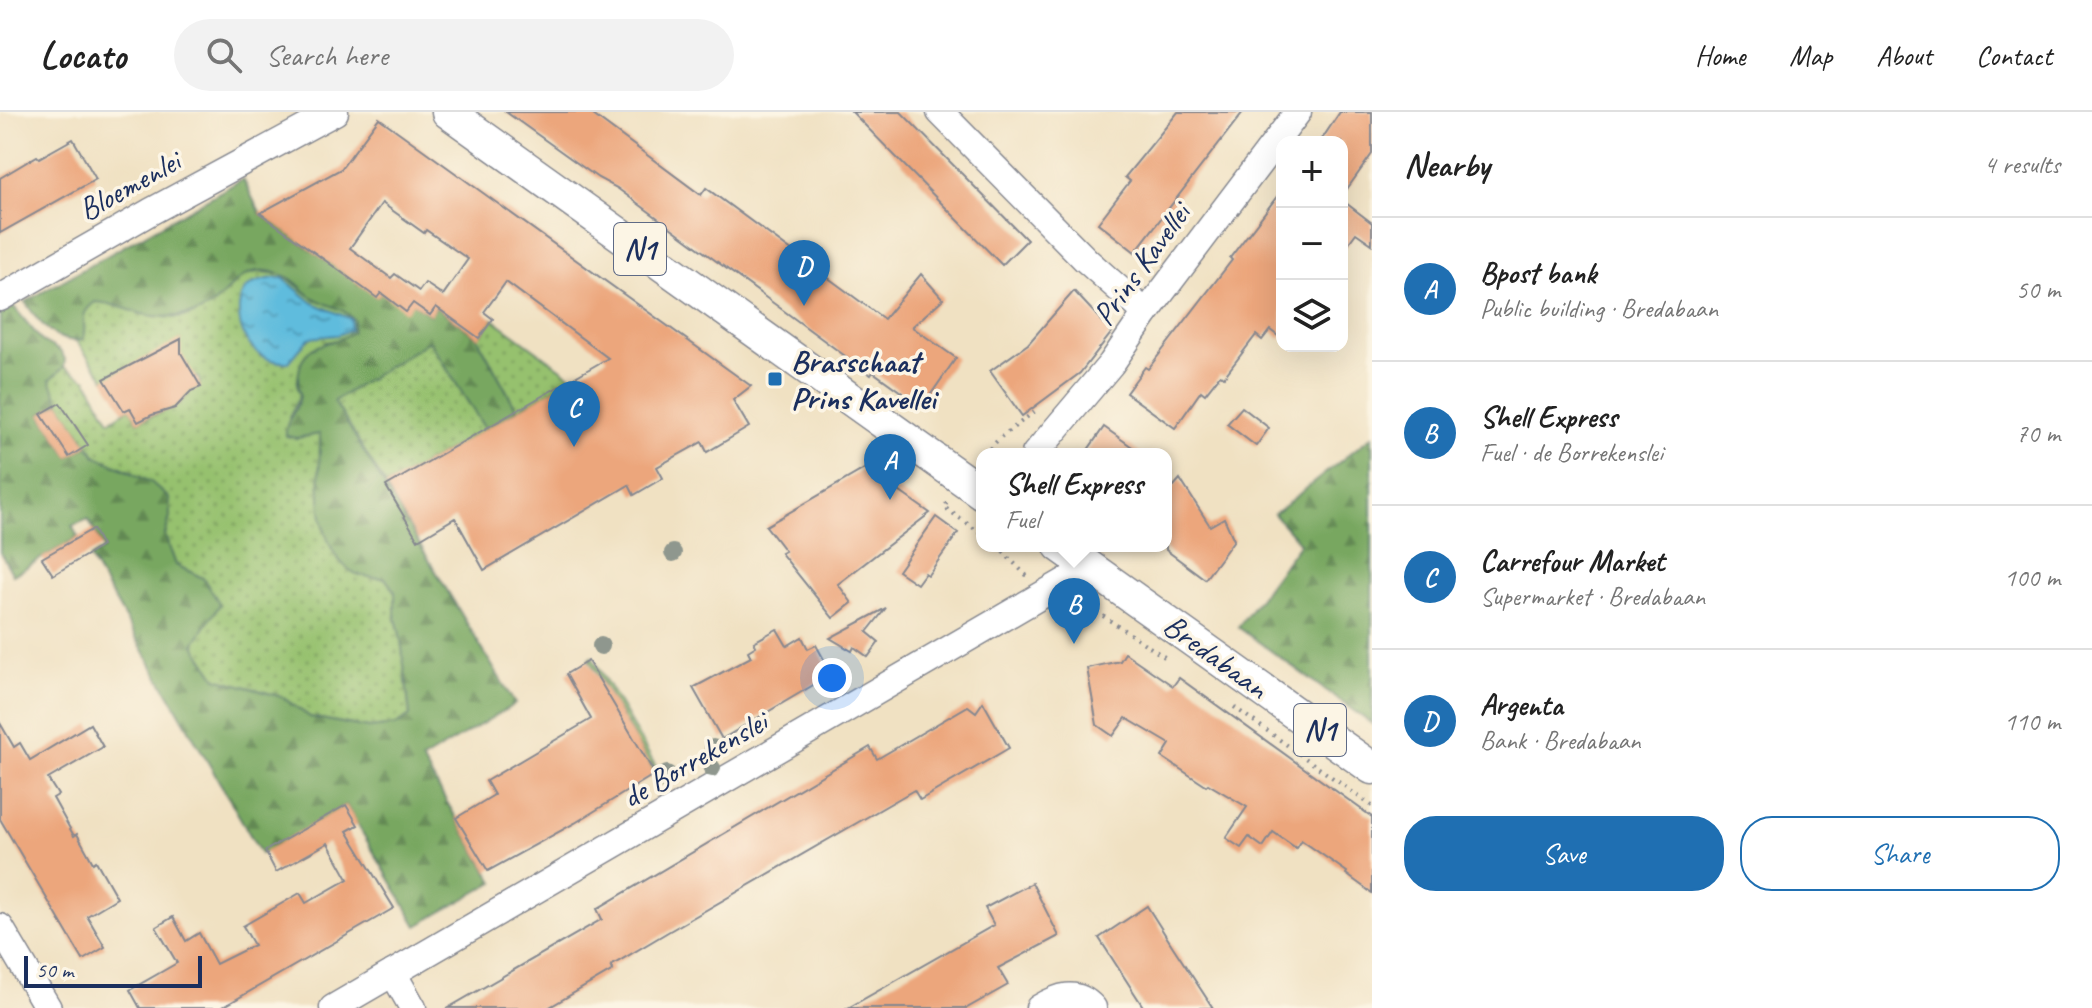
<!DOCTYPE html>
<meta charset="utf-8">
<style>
:root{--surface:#fff;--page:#f2f2f2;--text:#222;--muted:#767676;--line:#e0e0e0;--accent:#1f6fb2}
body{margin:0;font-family:Caveat,sans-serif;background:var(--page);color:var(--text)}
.controls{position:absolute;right:24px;top:24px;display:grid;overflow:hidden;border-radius:16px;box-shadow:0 8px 32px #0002}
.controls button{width:72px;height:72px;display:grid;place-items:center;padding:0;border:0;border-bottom:2px solid var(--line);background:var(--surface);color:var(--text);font:40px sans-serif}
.scale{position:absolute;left:24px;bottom:20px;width:178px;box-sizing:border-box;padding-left:8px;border:4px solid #1b2f5e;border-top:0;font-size:22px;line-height:28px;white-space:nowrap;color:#1b2f5e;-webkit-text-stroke:6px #fcf5e5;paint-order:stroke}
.you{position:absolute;left:832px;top:566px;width:28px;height:28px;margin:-20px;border:6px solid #fff;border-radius:50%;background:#1a73e8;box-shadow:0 0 0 12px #1a73e833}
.badge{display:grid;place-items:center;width:52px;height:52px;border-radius:50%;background:var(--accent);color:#fff;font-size:26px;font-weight:700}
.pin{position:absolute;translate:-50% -66px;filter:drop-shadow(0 2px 4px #0008)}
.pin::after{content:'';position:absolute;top:42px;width:28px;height:24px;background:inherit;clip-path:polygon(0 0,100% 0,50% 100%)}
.popup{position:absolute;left:976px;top:336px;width:196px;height:104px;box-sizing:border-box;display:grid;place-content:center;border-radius:16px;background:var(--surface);filter:drop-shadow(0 2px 6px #0005);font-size:26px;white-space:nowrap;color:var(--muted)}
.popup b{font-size:30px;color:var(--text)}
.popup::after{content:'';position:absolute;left:50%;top:100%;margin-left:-16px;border:16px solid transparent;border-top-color:var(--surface)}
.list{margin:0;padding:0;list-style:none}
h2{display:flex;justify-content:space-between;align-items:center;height:104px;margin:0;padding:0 32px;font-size:34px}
h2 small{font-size:26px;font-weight:400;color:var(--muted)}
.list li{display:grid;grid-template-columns:52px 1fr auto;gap:24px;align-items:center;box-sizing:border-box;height:144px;padding:0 32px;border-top:2px solid var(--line)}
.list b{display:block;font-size:30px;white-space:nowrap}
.list p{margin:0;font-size:26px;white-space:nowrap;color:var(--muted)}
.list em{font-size:26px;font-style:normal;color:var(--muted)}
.actions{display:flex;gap:16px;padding:24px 32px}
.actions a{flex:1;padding:18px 0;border:2px solid var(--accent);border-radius:32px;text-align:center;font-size:28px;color:var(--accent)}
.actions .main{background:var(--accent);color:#fff}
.icon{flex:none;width:44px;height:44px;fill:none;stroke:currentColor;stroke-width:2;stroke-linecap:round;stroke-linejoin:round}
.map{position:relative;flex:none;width:1372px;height:896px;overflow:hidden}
header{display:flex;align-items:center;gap:48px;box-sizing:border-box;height:112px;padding:0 40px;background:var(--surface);border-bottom:2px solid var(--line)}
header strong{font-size:38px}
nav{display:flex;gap:44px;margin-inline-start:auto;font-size:28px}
.search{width:560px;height:72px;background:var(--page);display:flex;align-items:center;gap:20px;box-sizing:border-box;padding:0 28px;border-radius:44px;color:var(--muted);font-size:30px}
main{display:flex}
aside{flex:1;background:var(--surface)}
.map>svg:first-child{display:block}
</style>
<header>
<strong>Locato</strong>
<div class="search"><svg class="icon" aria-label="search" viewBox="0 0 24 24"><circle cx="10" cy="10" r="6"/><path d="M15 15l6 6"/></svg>Search here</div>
<nav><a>Home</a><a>Map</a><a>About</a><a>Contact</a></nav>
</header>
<main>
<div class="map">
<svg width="1372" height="896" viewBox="0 0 1372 896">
<defs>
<pattern id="grass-dots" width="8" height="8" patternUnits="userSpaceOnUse" patternTransform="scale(2)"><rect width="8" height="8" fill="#96c16e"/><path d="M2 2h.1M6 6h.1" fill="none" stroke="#7a9d5e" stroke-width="1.8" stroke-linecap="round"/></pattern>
<pattern id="forest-firs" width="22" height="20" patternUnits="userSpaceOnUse" patternTransform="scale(2)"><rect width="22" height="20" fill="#78a761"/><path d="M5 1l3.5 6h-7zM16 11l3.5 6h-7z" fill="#628853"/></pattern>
<pattern id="water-ripples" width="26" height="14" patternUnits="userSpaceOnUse" patternTransform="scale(2)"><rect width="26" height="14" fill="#5fbcdd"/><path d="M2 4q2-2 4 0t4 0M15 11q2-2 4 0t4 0" fill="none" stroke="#4e99b6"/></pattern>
</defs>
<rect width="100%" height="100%" fill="#fcf5e5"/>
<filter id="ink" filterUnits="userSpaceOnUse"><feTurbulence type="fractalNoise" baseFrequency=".0125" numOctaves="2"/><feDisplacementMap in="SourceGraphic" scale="16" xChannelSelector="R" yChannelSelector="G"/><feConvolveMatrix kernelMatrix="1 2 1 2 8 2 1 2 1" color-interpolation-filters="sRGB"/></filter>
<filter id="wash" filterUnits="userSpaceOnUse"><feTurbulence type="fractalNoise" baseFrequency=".006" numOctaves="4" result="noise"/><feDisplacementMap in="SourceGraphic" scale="32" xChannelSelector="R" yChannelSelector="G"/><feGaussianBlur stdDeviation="1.8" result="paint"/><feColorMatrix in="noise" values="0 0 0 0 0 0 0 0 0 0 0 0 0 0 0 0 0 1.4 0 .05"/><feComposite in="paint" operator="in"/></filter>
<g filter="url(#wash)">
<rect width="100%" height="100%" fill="#f0e1c2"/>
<g fill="url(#grass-dots)" stroke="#587866" stroke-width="2">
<path d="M257,160C288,161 286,165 309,183C323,194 342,193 354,208L352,220L343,227L326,230L300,257L297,273L300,283L289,305L296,326L320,322L369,465L385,466L395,480V502L401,527L410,604L396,613L369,616L310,605L282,585L216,566L194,532L203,466L176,453L165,423L170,405L133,360L96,344L60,291L49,268L64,255L87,268L110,309L130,296L138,310C155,301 170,301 185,286L183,282L199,275L200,270L198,265L105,267L76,229L83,227C88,208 76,205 95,189C128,191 160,215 194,202C211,196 223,175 239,166C244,163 251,162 257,160Z"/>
<polygon points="493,207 574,266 517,298 477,225 482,222"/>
<polygon points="429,228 485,317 386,374 334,289"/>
<polygon points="592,545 659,660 676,654 681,662 661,672 589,547"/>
</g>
<g fill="url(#forest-firs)" stroke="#4a6b60" stroke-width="2">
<path d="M243,67L260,101L377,185L381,181L413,191L430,203L436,195L477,225L517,298L485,317L429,229L334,289L515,592L422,648L494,770L417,814L346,693L261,742L90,446L104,437L88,407L72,414L78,425L13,463L0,440V203L14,195L42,229L60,239L65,247L64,255L50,268L60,291L41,302L69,345L88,333L96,344L151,370L169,386L170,405L165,423L176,453L203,466L220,492L194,532L216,566L282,585L310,605L369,616L396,613L410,604L401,527L395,502V480L385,466C375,465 362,466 354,461C311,435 320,364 320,322L296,326L286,324C284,307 299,299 300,283C300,279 297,275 298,271C299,224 328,238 352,220L354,208C343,194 325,194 311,184C303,179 297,169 287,165C234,140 231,196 192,202C176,205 158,206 142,202C125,197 113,191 95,190C76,205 88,209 83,227C57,235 38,209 25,190Z"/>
<polygon points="1372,324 1372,612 1238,515 1300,431 1274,402"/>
</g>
<path fill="url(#water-ripples)" stroke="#3d769e" stroke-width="2" d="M274,166H283L313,191L351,207L350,218L337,223L309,226L289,250C257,252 238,226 239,196C240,189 240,183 245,178C253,169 264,168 274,166Z"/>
<g id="blocks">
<g fill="#eca67c" fill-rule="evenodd">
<polygon points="506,0 589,0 701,83 706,76 884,207 921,162 943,187 912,215 956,246 922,295 873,260 871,263 617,76 598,66"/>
<polygon points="852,0 901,0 1027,128 1002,153"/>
<polygon points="1178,0 1243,0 1135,140 1098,111 1130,69 1125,65"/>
<polygon points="1340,0 1372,0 1372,42 1342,84 1342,30 1320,30"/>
<path d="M379,6L751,274L733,288L749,315L707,340L702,330L657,355L663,366L634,383L629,373L484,458L455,406L418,428L386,374L608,246L506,170L484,200L493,207L479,226L436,195L430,203L413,191L406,200L381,181L377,186L260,101L341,57ZM382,91L424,121L426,118L468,147L443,183L425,171L419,179L395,162L391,166L350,136Z"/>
<polygon points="73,27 96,67 0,121 0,66 37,44 39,46"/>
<polygon points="1282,78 1282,227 1270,218 1262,228 1256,223 1224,265 1220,263 1205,282 1201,279 1175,316 1126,281 1145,255 1148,257 1232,148 1230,146"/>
<polygon points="1342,88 1372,111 1372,132 1356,121 1342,140"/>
<polygon points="1074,179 1112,220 1080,261 1022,304 990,259 1028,232"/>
<polygon points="181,227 181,241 201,275 191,279 175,296 152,303 138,310 130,296 124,299 104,267"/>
<polygon points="60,291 88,333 69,345 41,302"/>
<polygon points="1242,295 1269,316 1256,334 1227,312"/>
<polygon points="1104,315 1142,342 1085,342"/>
<polygon points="866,356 930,401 838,472 852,491 833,506 781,441 785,439 766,414"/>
<polygon points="1180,367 1210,414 1224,406 1234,428 1205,467 1166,438 1166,383"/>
<polygon points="936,405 958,421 928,463 925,461 917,472 898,459"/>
<polygon points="93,417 102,434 53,463 42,446"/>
<polygon points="886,496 867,520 879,530 868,545 854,535 852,539 830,526"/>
<polygon points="777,517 787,534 802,525 808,537 816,533 832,562 722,627 693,576 751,545 748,539 756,534 754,530"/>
<polygon points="1125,541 1173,574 1179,566 1372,705 1372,781 1346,762 1347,760 1301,728 1296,736 1273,720 1263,735 1249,725 1241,736 1226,726 1247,695 1208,672 1206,674 1162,645 1170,632 1126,606 1113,624 1097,613 1087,556 1120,549"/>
<polygon points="588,549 655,662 575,711 488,759 456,706 494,683 486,669 591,607 566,562"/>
<polygon points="983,590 1009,636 920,688 914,678 668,820 611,854 613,858 548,896 448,896 602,807 597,797 870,635 877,647 968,594 976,600"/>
<polygon points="0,611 14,635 20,631 30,648 90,612 103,635 48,667 58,683 53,686 74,724 77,722 93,751 96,749 117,786 87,804 105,835 83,848 0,707"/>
<polygon points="346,693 358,713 347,719 394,796 221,896 140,896 130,878 177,851 156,815 173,805 186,829 199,821 216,852 254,833 243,814 300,781 306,791 348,767 328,731 276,760 265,739"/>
<polygon points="1032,771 1059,824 998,856 1008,873 967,896 848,896 994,813 985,796"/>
<polygon points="1147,794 1173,835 1213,896 1144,896 1099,826"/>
</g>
</g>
</g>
<g filter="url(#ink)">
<use href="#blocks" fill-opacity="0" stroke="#868890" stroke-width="2"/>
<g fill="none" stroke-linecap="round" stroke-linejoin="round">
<defs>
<g id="minor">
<polyline points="940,0 1086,148 1146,201"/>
<polyline points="0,186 150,100 335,0"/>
<polyline points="1035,342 1111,252 1146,201 1298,0"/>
<polyline points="0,815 48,896"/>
<polyline points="393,861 413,896"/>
<polyline points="333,896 1090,455"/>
<path d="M1039,896C1058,885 1076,877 1093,896"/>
</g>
<g id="major">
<polyline points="448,0 982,381"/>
<polyline points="1060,434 1372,656"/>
</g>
</defs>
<use href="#minor" stroke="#868890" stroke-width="29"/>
<use href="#major" stroke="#868890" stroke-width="35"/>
<g stroke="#868890" stroke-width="4" stroke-dasharray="2 6" stroke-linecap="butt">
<polyline points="984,342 1001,325 1038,297"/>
<polyline points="947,391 944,395 982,422"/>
<polyline points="997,434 1027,464"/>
<polyline points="1074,493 1088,494 1169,548"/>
<polyline points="1234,595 1372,694"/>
</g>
<use href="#minor" stroke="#fff" stroke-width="26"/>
<use href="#major" stroke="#fff" stroke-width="32"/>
</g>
<g fill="#8f978e">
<circle cx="673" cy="441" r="9"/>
<circle cx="601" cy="534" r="9"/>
<circle cx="713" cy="636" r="9"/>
<circle cx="712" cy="656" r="9"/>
<circle cx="667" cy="662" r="9"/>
</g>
</g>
<rect fill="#1f6fb2" stroke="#fcf5e5" stroke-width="3" x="767" y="259" width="16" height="16" rx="4"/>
<g text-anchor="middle" stroke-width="7" stroke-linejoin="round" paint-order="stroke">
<g fill="#fcf5e5" stroke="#5e6a86" stroke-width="2">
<rect x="614" y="111" width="52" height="52" rx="6"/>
<rect x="1294" y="592" width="52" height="52" rx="6"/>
</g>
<g font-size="30" font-weight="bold" fill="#1b2f5e">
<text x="640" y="147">N1</text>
<text x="1320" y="628">N1</text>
</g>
<g font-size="32" fill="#1b2f5e" stroke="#fcf5e5">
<text transform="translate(129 73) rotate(-29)" y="11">Bloemenlei</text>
<text transform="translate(1141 152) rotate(-54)" y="11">Prins Kavellei</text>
<text transform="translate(1216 544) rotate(36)" y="11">Bredabaan</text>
<text transform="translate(694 647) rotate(-30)" y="11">de Borrekenslei</text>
</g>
<g font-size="32" font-weight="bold" fill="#1b2f5e" stroke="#fcf5e5" text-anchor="start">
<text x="791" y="260">Brasschaat<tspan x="791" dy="37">Prins Kavellei</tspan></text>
</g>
</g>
</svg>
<div class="controls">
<button>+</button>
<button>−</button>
<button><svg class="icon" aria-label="layers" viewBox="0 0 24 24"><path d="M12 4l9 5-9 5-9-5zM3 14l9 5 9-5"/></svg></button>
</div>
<div class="scale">50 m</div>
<div class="you"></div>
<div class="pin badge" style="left:890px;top:388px">A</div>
<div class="pin badge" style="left:1074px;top:532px">B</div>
<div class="popup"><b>Shell Express</b>Fuel</div>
<div class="pin badge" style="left:574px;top:335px">C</div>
<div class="pin badge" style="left:804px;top:194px">D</div>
</div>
<aside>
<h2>Nearby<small>4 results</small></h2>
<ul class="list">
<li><span class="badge">A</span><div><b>Bpost bank</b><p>Public building · Bredabaan</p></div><em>50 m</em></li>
<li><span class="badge">B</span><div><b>Shell Express</b><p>Fuel · de Borrekenslei</p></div><em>70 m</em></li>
<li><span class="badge">C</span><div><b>Carrefour Market</b><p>Supermarket · Bredabaan</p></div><em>100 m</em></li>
<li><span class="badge">D</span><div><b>Argenta</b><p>Bank · Bredabaan</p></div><em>110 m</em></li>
</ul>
<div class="actions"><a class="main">Save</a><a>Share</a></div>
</aside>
</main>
